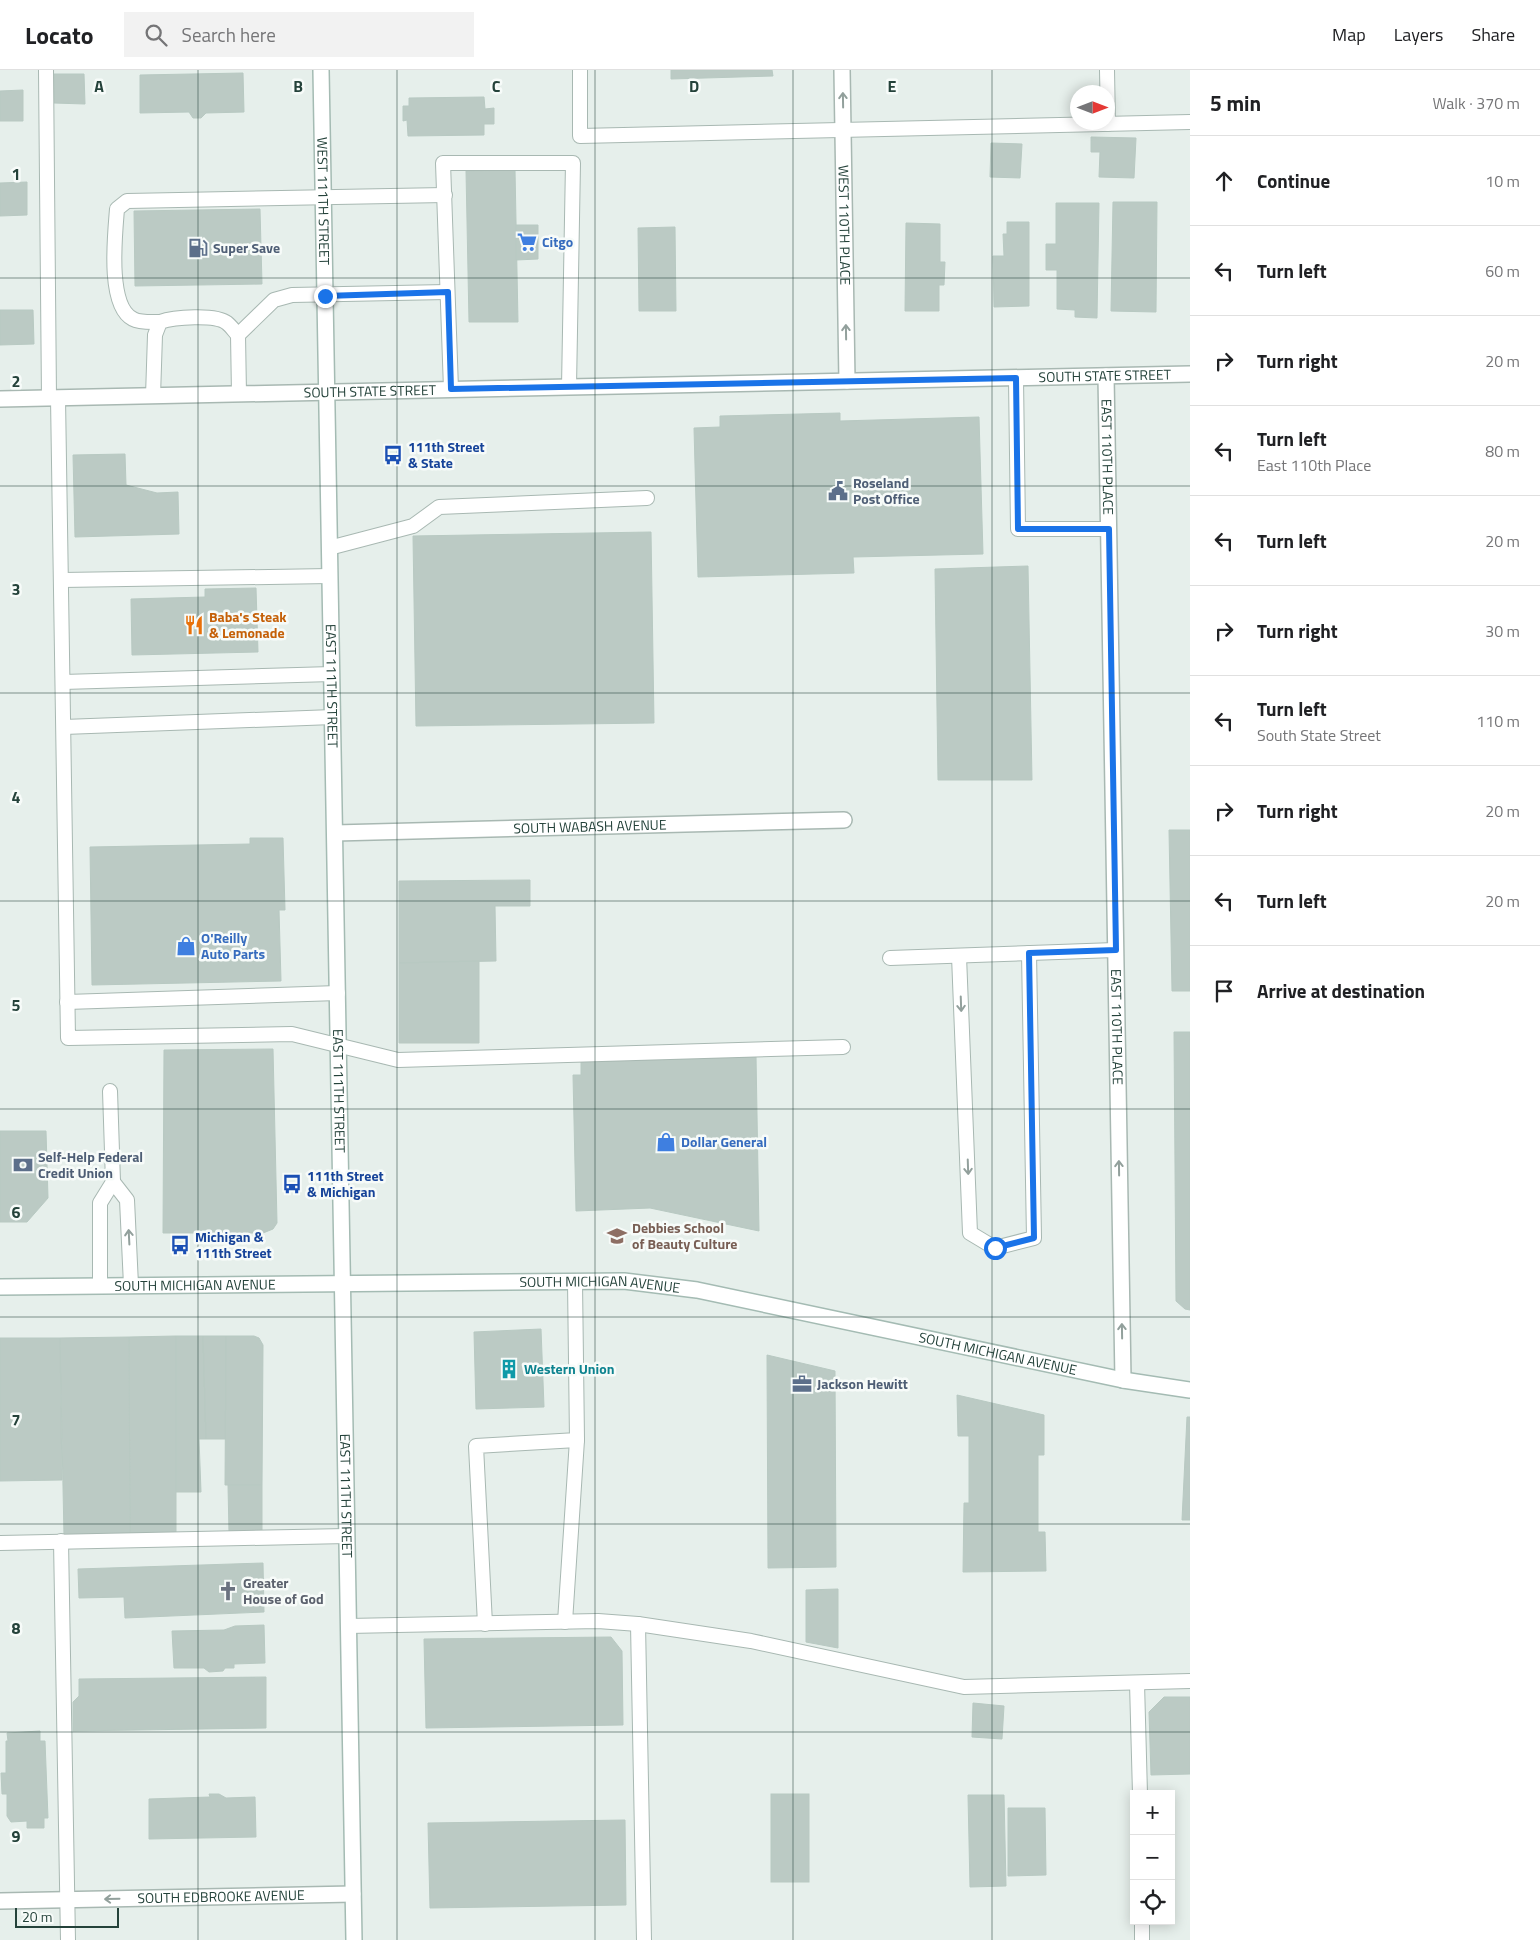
<!DOCTYPE html>
<meta charset="utf-8">
<style>
:root{--surface:#fff;--page:#f2f2f2;--text:#202124;--muted:#757577;--line:#e0e0e0}
body{margin:0;font-family:"Titillium Web",sans-serif;background:var(--page);color:var(--text)}
.controls{position:absolute;right:15px;bottom:15px;display:grid;overflow:hidden;border-radius:0px;box-shadow:0 2px 12px #0003}
.controls button{width:45px;height:45px;display:grid;place-items:center;padding:0;border:0;border-bottom:1px solid var(--line);background:var(--surface);color:var(--text);font:25px sans-serif}
.compass{position:absolute;left:1070px;top:15px;width:45px;height:45px;border-radius:50%;background:var(--surface);box-shadow:0 2px 12px #0003;rotate:90deg}
.scale{position:absolute;left:15px;bottom:12px;width:104px;box-sizing:border-box;padding-left:5px;border:2px solid #24423a;border-top:0;font-size:14px;line-height:18px;white-space:nowrap;color:#24423a;-webkit-text-stroke:4px #f7fbf9;paint-order:stroke}
.stop{position:absolute;width:15px;height:15px;margin:-11px;border:4px solid #1a73e8;border-radius:50%;background:#fff}
.stop.end{background:#1a73e8;border-color:#fff;box-shadow:0 1px 5px #0008}
.list{margin:0;padding:0;list-style:none}
h2{display:flex;justify-content:space-between;align-items:center;height:65px;margin:0;padding:0 20px;font-size:21px}
h2 small{font-size:16px;font-weight:400;color:var(--muted)}
.list li{display:grid;grid-template-columns:32px 1fr auto;gap:15px;align-items:center;box-sizing:border-box;height:90px;padding:0 20px;border-top:1px solid var(--line)}
.list b{display:block;font-size:19px;white-space:nowrap}
.list p{margin:0;font-size:16px;white-space:nowrap;color:var(--muted)}
.list em{font-size:16px;font-style:normal;color:var(--muted)}
.icon{flex:none;width:28px;height:28px;fill:none;stroke:currentColor;stroke-width:2;stroke-linecap:round;stroke-linejoin:round}
.map{position:relative;flex:none;width:1190px;height:1870px;overflow:hidden}
header{display:flex;align-items:center;gap:30px;box-sizing:border-box;height:70px;padding:0 25px;background:var(--surface);border-bottom:1px solid var(--line)}
header strong{font-size:24px}
nav{display:flex;gap:28px;margin-inline-start:auto;font-size:18px}
.search{width:350px;height:45px;background:var(--page);display:flex;align-items:center;gap:12px;box-sizing:border-box;padding:0 18px;border-radius:0px;color:var(--muted);font-size:19px}
main{display:flex}
aside{flex:1;background:var(--surface)}
.map>svg:first-child{display:block}
</style>
<header>
<strong>Locato</strong>
<div class="search"><svg class="icon" aria-label="search" viewBox="0 0 24 24"><circle cx="10" cy="10" r="6"/><path d="M15 15l6 6"/></svg>Search here</div>
<nav><a>Map</a><a>Layers</a><a>Share</a></nav>
</header>
<main>
<div class="map">
<svg width="1190" height="1870" viewBox="0 0 1190 1870">
<rect width="100%" height="100%" fill="#e6efeb"/>
<g fill="#bbcac4" stroke="#b8c9c2">
<polygon points="671,0 772,0 773,6 671,9"/>
<polygon points="243,3 244,42 206,43 201,48 193,48 189,42 140,43 140,5"/>
<polygon points="54,4 84,4 85,34 54,33"/>
<polygon points="23,20 23,51 0,51 0,21"/>
<polygon points="484,27 485,39 494,38 494,54 484,54 484,65 408,66 407,50 403,51 403,36 409,36 409,28"/>
<polygon points="1091,67 1136,68 1134,108 1099,107 1100,82 1091,82"/>
<polygon points="991,73 1022,74 1020,108 990,107"/>
<polygon points="515,100 518,252 469,252 466,101"/>
<polygon points="27,112 27,145 0,146 0,113"/>
<polygon points="1113,132 1157,132 1156,242 1111,241"/>
<polygon points="1056,133 1099,133 1097,248 1075,247 1075,240 1057,239 1057,200 1046,200 1046,174 1056,174"/>
<polygon points="260,139 262,214 135,216 134,141"/>
<polygon points="1007,152 1029,152 1029,236 994,237 993,186 1004,186 1003,164 1007,164"/>
<polygon points="906,153 940,154 940,192 945,192 944,215 939,215 939,241 905,241"/>
<polygon points="516,155 538,155 538,189 516,190"/>
<polygon points="675,157 676,241 639,241 638,158"/>
<polygon points="0,240 33,240 34,274 0,275"/>
<polygon points="840,343 840,351 979,347 983,484 853,487 854,503 698,507 694,358 720,357 720,346"/>
<polygon points="125,384 126,415 157,423 178,422 179,464 75,467 73,385"/>
<polygon points="651,462 654,653 416,656 413,466"/>
<polygon points="1028,496 1032,710 938,710 935,499"/>
<polygon points="256,518 258,582 132,585 131,529 205,527 205,519"/>
<polygon points="1169,760 1190,760 1190,921 1172,921"/>
<polygon points="250,768 283,768 285,840 279,840 281,911 92,915 90,777 250,774"/>
<polygon points="530,810 530,836 495,836 496,891 399,893 399,811"/>
<polygon points="479,891 479,973 399,973 399,893"/>
<polygon points="1174,962 1190,962 1190,1240 1185,1239 1176,1231"/>
<polygon points="273,979 277,1153 273,1159 263,1163 163,1163 164,980"/>
<polygon points="740,980 740,987 756,986 759,1161 650,1138 576,1141 573,1005 581,1005 581,983"/>
<polygon points="0,1061 46,1061 48,1128 27,1152 0,1152"/>
<polygon points="541,1259 544,1337 476,1339 474,1262"/>
<polygon points="176,1266 176,1465 130,1465 129,1267"/>
<polygon points="176,1266 203,1266 206,1369 199,1369 201,1422 176,1422"/>
<polygon points="203,1266 226,1266 226,1369 206,1369"/>
<polygon points="226,1266 254,1266 259,1268 263,1275 262,1415 225,1415"/>
<polygon points="129,1267 130,1465 64,1466 60,1268"/>
<polygon points="0,1268 60,1268 62,1410 0,1411"/>
<polygon points="767,1285 835,1301 836,1497 768,1498"/>
<polygon points="957,1325 1044,1345 1044,1385 1038,1385 1038,1462 1045,1462 1046,1501 963,1502 964,1433 969,1433 969,1366 958,1366"/>
<polygon points="1187,1347 1190,1347 1190,1450 1182,1450"/>
<polygon points="228,1415 262,1415 262,1464 229,1463"/>
<polygon points="263,1493 264,1542 125,1548 124,1527 79,1528 78,1499"/>
<polygon points="838,1519 838,1578 806,1572 806,1520"/>
<polygon points="264,1555 265,1593 234,1594 234,1598 225,1598 223,1601 209,1602 204,1598 174,1598 172,1561 224,1560 235,1556"/>
<polygon points="611,1567 622,1581 623,1655 426,1658 424,1569"/>
<polygon points="266,1607 266,1658 73,1661 73,1632 79,1626 79,1609"/>
<polygon points="1164,1627 1190,1627 1190,1704 1151,1705 1149,1642"/>
<polygon points="973,1633 1004,1636 1002,1669 972,1667"/>
<polygon points="40,1661 40,1671 45,1671 48,1748 44,1748 44,1758 27,1758 27,1751 11,1752 7,1746 7,1724 2,1724 1,1703 6,1703 6,1671 8,1671 7,1663"/>
<polygon points="209,1724 219,1724 226,1728 255,1727 256,1767 149,1769 149,1729 210,1727"/>
<rect x="771" y="1724" width="38" height="88"/>
<polygon points="968,1725 1004,1725 1006,1816 970,1817"/>
<polygon points="1008,1738 1045,1738 1046,1805 1008,1806"/>
<polygon points="625,1750 626,1835 430,1838 428,1753"/>
</g>
<g fill="none" stroke-linecap="round" stroke-linejoin="round">
<defs>
<g id="service">
<polyline points="46,0 49,328"/>
<polyline points="580,0 580,66 1190,52"/>
<polyline points="1107,0 1108,54"/>
<path d="M160,252C153,252 140,253 133,249C107,236 115,165 117,139L127,131L445,125"/>
<polyline points="238,265 274,230 292,225 447,222"/>
<polyline points="1016,308 1018,459 1109,459"/>
<polyline points="451,319 443,93 573,93 569,317"/>
<path d="M153,326L155,265L160,252C174,247 216,244 227,253C231,256 235,262 238,265L239,324"/>
<polyline points="58,328 68,968 292,964 398,990 843,977"/>
<polyline points="329,478 413,456 439,437 647,428"/>
<polyline points="62,510 330,506"/>
<polyline points="63,612 332,604"/>
<polyline points="64,657 333,647"/>
<polyline points="959,886 970,1163 995,1178 1034,1168 1029,883"/>
<polyline points="890,888 1115,880"/>
<polyline points="67,932 338,923"/>
<polyline points="113,1112 127,1130 131,1215"/>
<polyline points="100,1216 100,1133 113,1112 110,1021"/>
<polyline points="61,1471 68,1870"/>
<polyline points="0,1473 347,1466"/>
<polyline points="565,1552 577,1370"/>
<polyline points="485,1554 476,1376 577,1370 575,1212"/>
<polyline points="638,1554 644,1870"/>
<polyline points="348,1556 598,1551 638,1554 751,1571 964,1617 1190,1611"/>
<polyline points="1137,1613 1140,1724"/>
<polyline points="1142,1851 1142,1870"/>
</g>
<g id="minor">
<path id="s1" d="M842,0L847,311"/>
<path id="s2" d="M1106,306L1123,1310"/>
<path id="s3" d="M335,763L844,750"/>
<path id="s4" d="M0,1831L353,1824"/>
</g>
<g id="tertiary">
<path id="s5" d="M0,329L1190,304"/>
</g>
<g id="secondary">
<path id="s6" d="M321,0L354,1870"/>
<path id="s7" d="M0,1217L624,1211L697,1220L1123,1310L1190,1320"/>
</g>
</defs>
<use href="#service" stroke="#a8b8b2" stroke-width="16"/>
<use href="#minor" stroke="#a8b8b2" stroke-width="18"/>
<use href="#tertiary" stroke="#a8b8b2" stroke-width="18"/>
<use href="#secondary" stroke="#a4bbb3" stroke-width="18"/>
<use href="#service" stroke="#fff" stroke-width="14"/>
<use href="#minor" stroke="#fff" stroke-width="15"/>
<use href="#tertiary" stroke="#fff" stroke-width="15"/>
<use href="#secondary" stroke="#fff" stroke-width="15"/>
</g>
<defs><path id="oneway-shaft" d="M-6 0H5M1.5-3L5.5 0L1.5 3" fill="none" stroke-width="1.6" stroke-linecap="round" stroke-linejoin="round" transform="scale(1.25)"/></defs>
<g stroke="#92a09c">
<use href="#oneway-shaft" transform="translate(843 30) rotate(-91)"/>
<use href="#oneway-shaft" transform="translate(846 262) rotate(-91)"/>
<use href="#oneway-shaft" transform="translate(961 934) rotate(88)"/>
<use href="#oneway-shaft" transform="translate(968 1097) rotate(88)"/>
<use href="#oneway-shaft" transform="translate(1119 1098) rotate(-91)"/>
<use href="#oneway-shaft" transform="translate(129 1167) rotate(-93)"/>
<use href="#oneway-shaft" transform="translate(1122 1261) rotate(-91)"/>
<use href="#oneway-shaft" transform="translate(112 1829) rotate(179)"/>
</g>
<g fill="none" stroke-linecap="round" stroke-linejoin="round">
<polyline stroke="#1a73e8" stroke-width="6" points="325,226 448,222 451,319 1016,308 1018,459 1109,459 1116,880 1029,883 1034,1168 995,1178"/>
</g>
<path fill="none" stroke="#24423a" stroke-width="1" stroke-opacity="0.55" d="M198,0V1870M397,0V1870M595,0V1870M793,0V1870M992,0V1870M0,208H1190M0,416H1190M0,623H1190M0,831H1190M0,1039H1190M0,1247H1190M0,1454H1190M0,1662H1190"/>
<defs>
<symbol id="supermarket-bare" viewBox="-9 -9 18 18"><path d="M-6-5.5h2.5l.6 2H6L4.5 2H-2.5L-4.4-4H-6ZM-1.5 3.2a1.3 1.3 0 1 0 .1 0ZM3 3.2a1.3 1.3 0 1 0 .1 0Z" fill="#3f7fe0" stroke="#f7fbf9" stroke-width="2.5" paint-order="stroke"/></symbol>
<symbol id="fuel-bare" viewBox="-9 -9 18 18"><path d="M-5.5-6h7V0h2V4h1.3V-2.5L3-4.5l.8-.8L6-3V5H2.5V1h-1V6h-7ZM-4.2-4.7v3.2H.2V-4.7Z" fill="#5c6f8a" stroke="#f7fbf9" stroke-width="2.5" paint-order="stroke"/></symbol>
<symbol id="bus-bare" viewBox="-9 -9 18 18"><path d="M-5-6H5V4H4V6H2V4H-2V6H-4V4H-5ZM-3.5-4V0h7V-4ZM-3.5 1.2v1.5H-2V1.2ZM2 1.2v1.5H3.5V1.2Z" fill="#1a4fb4" stroke="#f7fbf9" stroke-width="2.5" paint-order="stroke"/></symbol>
<symbol id="civic-bare" viewBox="-9 -9 18 18"><path d="M-.6-6.5H3V-4.5H.6V-3L4-1V1h2V6H-6V1h2V-1L-.6-3ZM-1.2 2.5V6h2.4V2.5Z" fill="#5c6f8a" stroke="#f7fbf9" stroke-width="2.5" paint-order="stroke"/></symbol>
<symbol id="restaurant-bare" viewBox="-9 -9 18 18"><path d="M-5-6h1v4h1v-4h1v4h1v-4h1v5L-1.5 .5V6h-2V.5L-5-1ZM5-6V6H3V1.5H1.5Q1.5-4 5-6Z" fill="#e8710a" stroke="#f7fbf9" stroke-width="2.5" paint-order="stroke"/></symbol>
<symbol id="shop-bare" viewBox="-9 -9 18 18"><path d="M-5-2.5h2.3a2.7 3.5 0 0 1 5.4 0H5L5.5 6h-11ZM-1.5-2.5h3a1.5 2.3 0 0 0-3 0Z" fill="#3f7fe0" stroke="#f7fbf9" stroke-width="2.5" paint-order="stroke"/></symbol>
<symbol id="bank-bare" viewBox="-9 -9 18 18"><path d="M-6-4H6V4H-6ZM0-2.3a2.3 2.3 0 1 0 0 4.6a2.3 2.3 0 1 0 0-4.6Z" fill="#5c6f8a" stroke="#f7fbf9" stroke-width="2.5" paint-order="stroke"/></symbol>
<symbol id="school-bare" viewBox="-9 -9 18 18"><path d="M0-5L7-2L0 1L-7-2ZM-4 1L0 2.5L4 1V4Q0 6-4 4Z" fill="#8d6e63" stroke="#f7fbf9" stroke-width="2.5" paint-order="stroke"/></symbol>
<symbol id="building-bare" viewBox="-9 -9 18 18"><path d="M-4-6H4V6H1V3H-1V6H-4ZM-2.5-4.3h1.7v1.8h-1.7ZM.8-4.3h1.7v1.8H.8ZM-2.5-1h1.7V.8h-1.7ZM.8-1h1.7V.8H.8Z" fill="#0f9aa8" stroke="#f7fbf9" stroke-width="2.5" paint-order="stroke"/></symbol>
<symbol id="office-bare" viewBox="-9 -9 18 18"><path d="M-6-3h4V-5.5h4V-3h4V5H-6ZM-1-4.5V-3h2v-1.5ZM-6 0V1H6V0Z" fill="#5c6f8a" stroke="#f7fbf9" stroke-width="2.5" paint-order="stroke"/></symbol>
<symbol id="church-bare" viewBox="-9 -9 18 18"><path d="M-1.2-6h2.4v3.5h3.3v2.4h-3.3V6h-2.4V-.1h-3.3v-2.4h3.3Z" fill="#6b7280" stroke="#f7fbf9" stroke-width="2.5" paint-order="stroke"/></symbol>
</defs>
<g fill-rule="evenodd">
<use href="#supermarket-bare" x="513" y="158" width="28" height="28"/>
<use href="#fuel-bare" x="184" y="164" width="28" height="28"/>
<use href="#bus-bare" x="379" y="371" width="28" height="28"/>
<use href="#civic-bare" x="824" y="407" width="28" height="28"/>
<use href="#restaurant-bare" x="180" y="541" width="28" height="28"/>
<use href="#shop-bare" x="172" y="862" width="28" height="28"/>
<use href="#shop-bare" x="652" y="1058" width="28" height="28"/>
<use href="#bank-bare" x="9" y="1081" width="28" height="28"/>
<use href="#bus-bare" x="278" y="1100" width="28" height="28"/>
<use href="#school-bare" x="603" y="1152" width="28" height="28"/>
<use href="#bus-bare" x="166" y="1161" width="28" height="28"/>
<use href="#building-bare" x="495" y="1285" width="28" height="28"/>
<use href="#office-bare" x="788" y="1300" width="28" height="28"/>
<use href="#church-bare" x="214" y="1507" width="28" height="28"/>
</g>
<g text-anchor="middle" stroke-width="5" stroke-linejoin="round" paint-order="stroke">
<g font-size="14" fill="#24423a" stroke="#f7fbf9">
<text dy="5" stroke="none"><textPath href="#s6" startOffset="131">WEST 111TH STREET</textPath></text>
<text dy="5" stroke="none"><textPath href="#s1" startOffset="155">WEST 110TH PLACE</textPath></text>
<text dy="5" stroke="none"><textPath href="#s5" startOffset="1105">SOUTH STATE STREET</textPath></text>
<text dy="5" stroke="none"><textPath href="#s5" startOffset="370">SOUTH STATE STREET</textPath></text>
<text dy="5" stroke="none"><textPath href="#s2" startOffset="81">EAST 110TH PLACE</textPath></text>
<text dy="5" stroke="none"><textPath href="#s6" startOffset="616">EAST 111TH STREET</textPath></text>
<text dy="5" stroke="none"><textPath href="#s3" startOffset="255">SOUTH WABASH AVENUE</textPath></text>
<text dy="5" stroke="none"><textPath href="#s2" startOffset="651">EAST 110TH PLACE</textPath></text>
<text dy="5" stroke="none"><textPath href="#s6" startOffset="1021">EAST 111TH STREET</textPath></text>
<text dy="5" stroke="none"><textPath href="#s7" startOffset="195">SOUTH MICHIGAN AVENUE</textPath></text>
<text dy="5" stroke="none"><textPath href="#s7" startOffset="600">SOUTH MICHIGAN AVENUE</textPath></text>
<text dy="5" stroke="none"><textPath href="#s7" startOffset="1005">SOUTH MICHIGAN AVENUE</textPath></text>
<text dy="5" stroke="none"><textPath href="#s6" startOffset="1426">EAST 111TH STREET</textPath></text>
<text dy="5" stroke="none"><textPath href="#s4" startOffset="221">SOUTH EDBROOKE AVENUE</textPath></text>
</g>
<g font-size="14" font-weight="bold" fill="#366cbe" stroke="#f7fbf9" text-anchor="start">
<text x="542" y="177">Citgo</text>
<text x="201" y="873">O'Reilly<tspan x="201" dy="16">Auto Parts</tspan></text>
<text x="681" y="1077">Dollar General</text>
</g>
<g font-size="14" font-weight="bold" fill="#4e5e75" stroke="#f7fbf9" text-anchor="start">
<text x="213" y="183">Super Save</text>
<text x="853" y="418">Roseland<tspan x="853" dy="16">Post Office</tspan></text>
<text x="38" y="1092">Self-Help Federal<tspan x="38" dy="16">Credit Union</tspan></text>
<text x="817" y="1319">Jackson Hewitt</text>
</g>
<g font-size="14" font-weight="bold" fill="#164399" stroke="#f7fbf9" text-anchor="start">
<text x="408" y="382">111th Street<tspan x="408" dy="16">&amp; State</tspan></text>
<text x="307" y="1111">111th Street<tspan x="307" dy="16">&amp; Michigan</tspan></text>
<text x="195" y="1172">Michigan &amp;<tspan x="195" dy="16">111th Street</tspan></text>
</g>
<g font-size="14" font-weight="bold" fill="#c56008" stroke="#f7fbf9" text-anchor="start">
<text x="209" y="552">Baba's Steak<tspan x="209" dy="16">&amp; Lemonade</tspan></text>
</g>
<g font-size="14" font-weight="bold" fill="#785e54" stroke="#f7fbf9" text-anchor="start">
<text x="632" y="1163">Debbies School<tspan x="632" dy="16">of Beauty Culture</tspan></text>
</g>
<g font-size="14" font-weight="bold" fill="#0d838f" stroke="#f7fbf9" text-anchor="start">
<text x="524" y="1304">Western Union</text>
</g>
<g font-size="14" font-weight="bold" fill="#5b616d" stroke="#f7fbf9" text-anchor="start">
<text x="243" y="1518">Greater<tspan x="243" dy="16">House of God</tspan></text>
</g>
</g>
<g font-size="16" text-anchor="middle" font-weight="bold" fill="#24423a" stroke="#f7fbf9" stroke-width="5" stroke-linejoin="round" paint-order="stroke">
<text x="99" y="22">A</text>
<text x="298" y="22">B</text>
<text x="496" y="22">C</text>
<text x="694" y="22">D</text>
<text x="892" y="22">E</text>
<text x="16" y="110">1</text>
<text x="16" y="317">2</text>
<text x="16" y="525">3</text>
<text x="16" y="733">4</text>
<text x="16" y="941">5</text>
<text x="16" y="1148">6</text>
<text x="16" y="1356">7</text>
<text x="16" y="1564">8</text>
<text x="16" y="1772">9</text>
</g>
</svg>
<div class="controls">
<button>+</button>
<button>−</button>
<button><svg class="icon" aria-label="locate" viewBox="0 0 24 24"><circle cx="12" cy="12" r="6"/><path d="M12 2v4M12 18v4M2 12h4M18 12h4"/></svg></button>
</div>
<svg class="compass" viewBox="-18 -18 36 36"><path d="M0-13l5 13h-10z" fill="#e53935"/><path d="M0 13l5-13h-10z" fill="#757577"/></svg>
<div class="scale">20 m</div>
<div class="stop" style="left:995px;top:1178px"></div>
<div class="stop end" style="left:325px;top:226px"></div>
</div>
<aside>
<h2>5 min<small>Walk · 370 m</small></h2>
<ul class="list">
<li><svg class="icon" aria-label="ahead" viewBox="0 0 24 24"><path d="M12 20V5M6 11l6-6 6 6"/></svg><div><b>Continue</b></div><em>10 m</em></li>
<li><svg class="icon" aria-label="left" viewBox="0 0 24 24"><path d="M17 20v-9H6M10 6l-5 5 5 5"/></svg><div><b>Turn left</b></div><em>60 m</em></li>
<li><svg class="icon" aria-label="right" viewBox="0 0 24 24"><path d="M7 20v-9h11M14 6l5 5-5 5"/></svg><div><b>Turn right</b></div><em>20 m</em></li>
<li><svg class="icon" aria-label="left" viewBox="0 0 24 24"><path d="M17 20v-9H6M10 6l-5 5 5 5"/></svg><div><b>Turn left</b><p>East 110th Place</p></div><em>80 m</em></li>
<li><svg class="icon" aria-label="left" viewBox="0 0 24 24"><path d="M17 20v-9H6M10 6l-5 5 5 5"/></svg><div><b>Turn left</b></div><em>20 m</em></li>
<li><svg class="icon" aria-label="right" viewBox="0 0 24 24"><path d="M7 20v-9h11M14 6l5 5-5 5"/></svg><div><b>Turn right</b></div><em>30 m</em></li>
<li><svg class="icon" aria-label="left" viewBox="0 0 24 24"><path d="M17 20v-9H6M10 6l-5 5 5 5"/></svg><div><b>Turn left</b><p>South State Street</p></div><em>110 m</em></li>
<li><svg class="icon" aria-label="right" viewBox="0 0 24 24"><path d="M7 20v-9h11M14 6l5 5-5 5"/></svg><div><b>Turn right</b></div><em>20 m</em></li>
<li><svg class="icon" aria-label="left" viewBox="0 0 24 24"><path d="M17 20v-9H6M10 6l-5 5 5 5"/></svg><div><b>Turn left</b></div><em>20 m</em></li>
<li><svg class="icon" aria-label="arrive" viewBox="0 0 24 24"><path d="M6 21V4h12l-3 4 3 4H6"/></svg><div><b>Arrive at destination</b></div></li>
</ul>
</aside>
</main>
